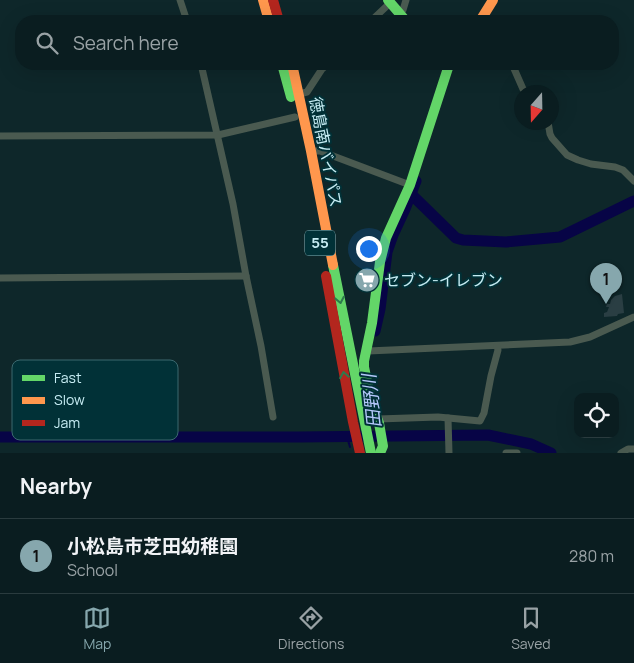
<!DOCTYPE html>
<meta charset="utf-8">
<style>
:root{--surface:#0a1d20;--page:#132629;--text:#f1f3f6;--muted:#99a2a5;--line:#2a3b3e;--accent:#86a7ad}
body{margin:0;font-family:Manrope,"Noto Sans JP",sans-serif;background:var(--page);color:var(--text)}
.controls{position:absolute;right:15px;bottom:15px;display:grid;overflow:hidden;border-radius:10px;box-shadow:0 5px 20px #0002}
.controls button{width:45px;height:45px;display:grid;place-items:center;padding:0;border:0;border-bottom:1px solid var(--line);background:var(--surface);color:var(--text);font:25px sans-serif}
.compass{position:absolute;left:514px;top:85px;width:45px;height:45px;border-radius:50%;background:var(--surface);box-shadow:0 5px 20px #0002;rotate:200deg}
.you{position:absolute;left:368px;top:248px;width:18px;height:18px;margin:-12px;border:4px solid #fff;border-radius:50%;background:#1a73e8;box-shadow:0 0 0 8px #1a73e833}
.badge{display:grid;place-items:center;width:32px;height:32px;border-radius:50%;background:var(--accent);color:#111;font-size:16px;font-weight:700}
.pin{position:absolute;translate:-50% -41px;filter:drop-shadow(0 1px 2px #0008)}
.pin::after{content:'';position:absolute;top:26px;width:18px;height:15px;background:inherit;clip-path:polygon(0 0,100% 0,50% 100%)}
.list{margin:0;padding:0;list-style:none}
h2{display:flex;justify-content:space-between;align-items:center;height:65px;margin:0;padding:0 20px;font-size:21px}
h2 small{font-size:16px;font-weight:400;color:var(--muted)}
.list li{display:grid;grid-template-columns:32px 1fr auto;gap:15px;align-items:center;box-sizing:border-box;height:75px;padding:0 20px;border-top:1px solid var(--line)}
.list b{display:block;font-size:19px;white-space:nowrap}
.list p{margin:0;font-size:16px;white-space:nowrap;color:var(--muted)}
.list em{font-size:16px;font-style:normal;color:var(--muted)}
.icon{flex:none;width:28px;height:28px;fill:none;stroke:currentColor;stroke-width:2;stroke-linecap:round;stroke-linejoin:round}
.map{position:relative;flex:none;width:634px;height:453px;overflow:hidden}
.search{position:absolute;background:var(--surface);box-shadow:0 5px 20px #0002;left:15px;right:15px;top:15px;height:55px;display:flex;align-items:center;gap:12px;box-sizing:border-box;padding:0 18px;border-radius:20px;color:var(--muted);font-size:19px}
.sheet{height:140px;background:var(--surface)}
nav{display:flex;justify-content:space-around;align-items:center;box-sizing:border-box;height:70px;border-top:1px solid var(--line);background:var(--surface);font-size:14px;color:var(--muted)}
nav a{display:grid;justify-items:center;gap:2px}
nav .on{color:var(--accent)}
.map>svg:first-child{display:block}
</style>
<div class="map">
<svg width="634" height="453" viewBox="0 0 634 453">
<rect width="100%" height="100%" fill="#0e272a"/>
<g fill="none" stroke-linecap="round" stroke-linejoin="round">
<polyline stroke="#070446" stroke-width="2" points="347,437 350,447"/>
<g stroke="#070446" stroke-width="11">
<polyline points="411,194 456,238 463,240 506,242 560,237 634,201"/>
<polyline points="375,331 380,309 387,252 393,235 405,209 416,181"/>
<polyline points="0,437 299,437 488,435 531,444 551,453"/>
</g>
</g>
<g fill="#2a3e43">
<polygon points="368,271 370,278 372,279 372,290 365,291 360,272"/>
<polygon points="622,294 624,313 618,314 617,316 604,317 604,313 607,312 609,307 606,307 607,304 610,304 611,300 615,296"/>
</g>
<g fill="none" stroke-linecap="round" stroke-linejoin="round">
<g stroke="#4a5a50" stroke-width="7">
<polyline points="180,0 187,21"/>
<polyline points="400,14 403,10 406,0"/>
<polyline points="371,21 390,3"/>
<polyline points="201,64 233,204 246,276 261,346 273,417"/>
<polyline points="512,64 523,89 526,92"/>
<polyline points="299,94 307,92 322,69 328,64"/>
<polyline points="548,122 550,134 552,138 567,155 578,160 591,164 615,167 623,170 634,181"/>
<polyline points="0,136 218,135 295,117"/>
<polyline points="311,151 320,151 410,185"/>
<polyline points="0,278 246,276"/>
<polyline points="368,351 570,342 590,337 634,317"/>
<polyline points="448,418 449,453"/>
<polyline points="378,419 438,417 480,421 484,413 491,376 498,350 497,346"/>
<polyline points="506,453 517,453"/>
<polyline points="621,453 628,449 634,449"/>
</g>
<g stroke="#63d668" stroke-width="10">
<polyline points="388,0 406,21"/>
<polyline points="282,64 291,97"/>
<polyline points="333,265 371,453"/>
<polyline points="380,453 383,446 379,423 372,405 364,367 364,361 372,323 380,262 386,238 410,185 448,68 451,64"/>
</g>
<g stroke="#ff974d" stroke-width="10">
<polyline points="263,0 269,21"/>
<polyline points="480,21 493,0"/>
<polyline points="292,64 311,151 333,265"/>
</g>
<g stroke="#b3261e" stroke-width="10">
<polyline points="273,0 279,21"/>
<polyline points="326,276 353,422 360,453"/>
</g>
</g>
<defs><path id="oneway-chevron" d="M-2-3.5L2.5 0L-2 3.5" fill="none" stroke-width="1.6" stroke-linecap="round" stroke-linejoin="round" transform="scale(1.25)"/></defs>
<g stroke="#2d7b4d">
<use href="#oneway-chevron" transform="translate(340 300) rotate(79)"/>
<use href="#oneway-chevron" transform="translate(344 375) rotate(-100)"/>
</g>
<defs>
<symbol id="supermarket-disc" viewBox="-11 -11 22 22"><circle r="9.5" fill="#86a7ad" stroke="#013137"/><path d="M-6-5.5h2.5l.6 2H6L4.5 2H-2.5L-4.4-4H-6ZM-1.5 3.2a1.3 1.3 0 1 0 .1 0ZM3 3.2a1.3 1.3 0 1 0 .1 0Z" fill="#fff"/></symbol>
</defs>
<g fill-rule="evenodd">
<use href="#supermarket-disc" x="353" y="266" width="28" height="28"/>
</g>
<g text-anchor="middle" stroke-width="4" stroke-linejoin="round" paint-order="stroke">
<rect fill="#013137" stroke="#8bb4bb" stroke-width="1" x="305" y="230.5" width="30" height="25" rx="4"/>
<g font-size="15" font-weight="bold" fill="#c6ecf3">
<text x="320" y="248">55</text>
</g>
<g font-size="16" fill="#c6ecf3" stroke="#013137">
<text transform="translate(326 152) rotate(79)" y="6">徳島南バイパス</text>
</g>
<g font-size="16" fill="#c6ecf3" stroke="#013137" text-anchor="start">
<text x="384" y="286">セブン-イレブン</text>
</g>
<g font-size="18" font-style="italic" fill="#b4c7fa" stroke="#013137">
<text transform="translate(372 401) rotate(-96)" y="6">田野川</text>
</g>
</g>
<rect x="12" y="360" width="166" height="80" rx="8" fill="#013137" stroke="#3c696f" stroke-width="1"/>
<rect x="22" y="375" width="23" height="6" fill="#63d668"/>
<rect x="22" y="397" width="23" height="7" fill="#ff974d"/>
<rect x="22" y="420" width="23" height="6" fill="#b3261e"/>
<g font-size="14" fill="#c6ecf3">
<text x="54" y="383">Fast</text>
<text x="54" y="405">Slow</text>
<text x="54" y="428">Jam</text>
</g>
</svg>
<div class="controls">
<button><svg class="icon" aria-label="locate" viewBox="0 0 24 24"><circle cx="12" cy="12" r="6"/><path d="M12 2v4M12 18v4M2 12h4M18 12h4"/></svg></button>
</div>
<svg class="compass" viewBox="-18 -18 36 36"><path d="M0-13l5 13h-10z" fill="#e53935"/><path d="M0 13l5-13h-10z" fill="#99a2a5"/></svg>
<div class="you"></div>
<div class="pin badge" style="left:606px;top:304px">1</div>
<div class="search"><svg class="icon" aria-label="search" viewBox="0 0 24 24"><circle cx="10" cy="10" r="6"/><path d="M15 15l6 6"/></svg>Search here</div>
</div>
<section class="sheet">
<h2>Nearby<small></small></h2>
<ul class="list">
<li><span class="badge">1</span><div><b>小松島市芝田幼稚園</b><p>School</p></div><em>280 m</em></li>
</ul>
</section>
<nav>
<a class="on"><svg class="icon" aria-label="map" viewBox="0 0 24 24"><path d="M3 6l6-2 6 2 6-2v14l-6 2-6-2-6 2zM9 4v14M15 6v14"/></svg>Map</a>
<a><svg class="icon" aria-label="directions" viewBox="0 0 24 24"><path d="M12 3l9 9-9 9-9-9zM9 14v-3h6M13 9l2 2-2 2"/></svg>Directions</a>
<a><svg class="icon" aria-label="saved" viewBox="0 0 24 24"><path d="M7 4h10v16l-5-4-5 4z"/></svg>Saved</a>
</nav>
